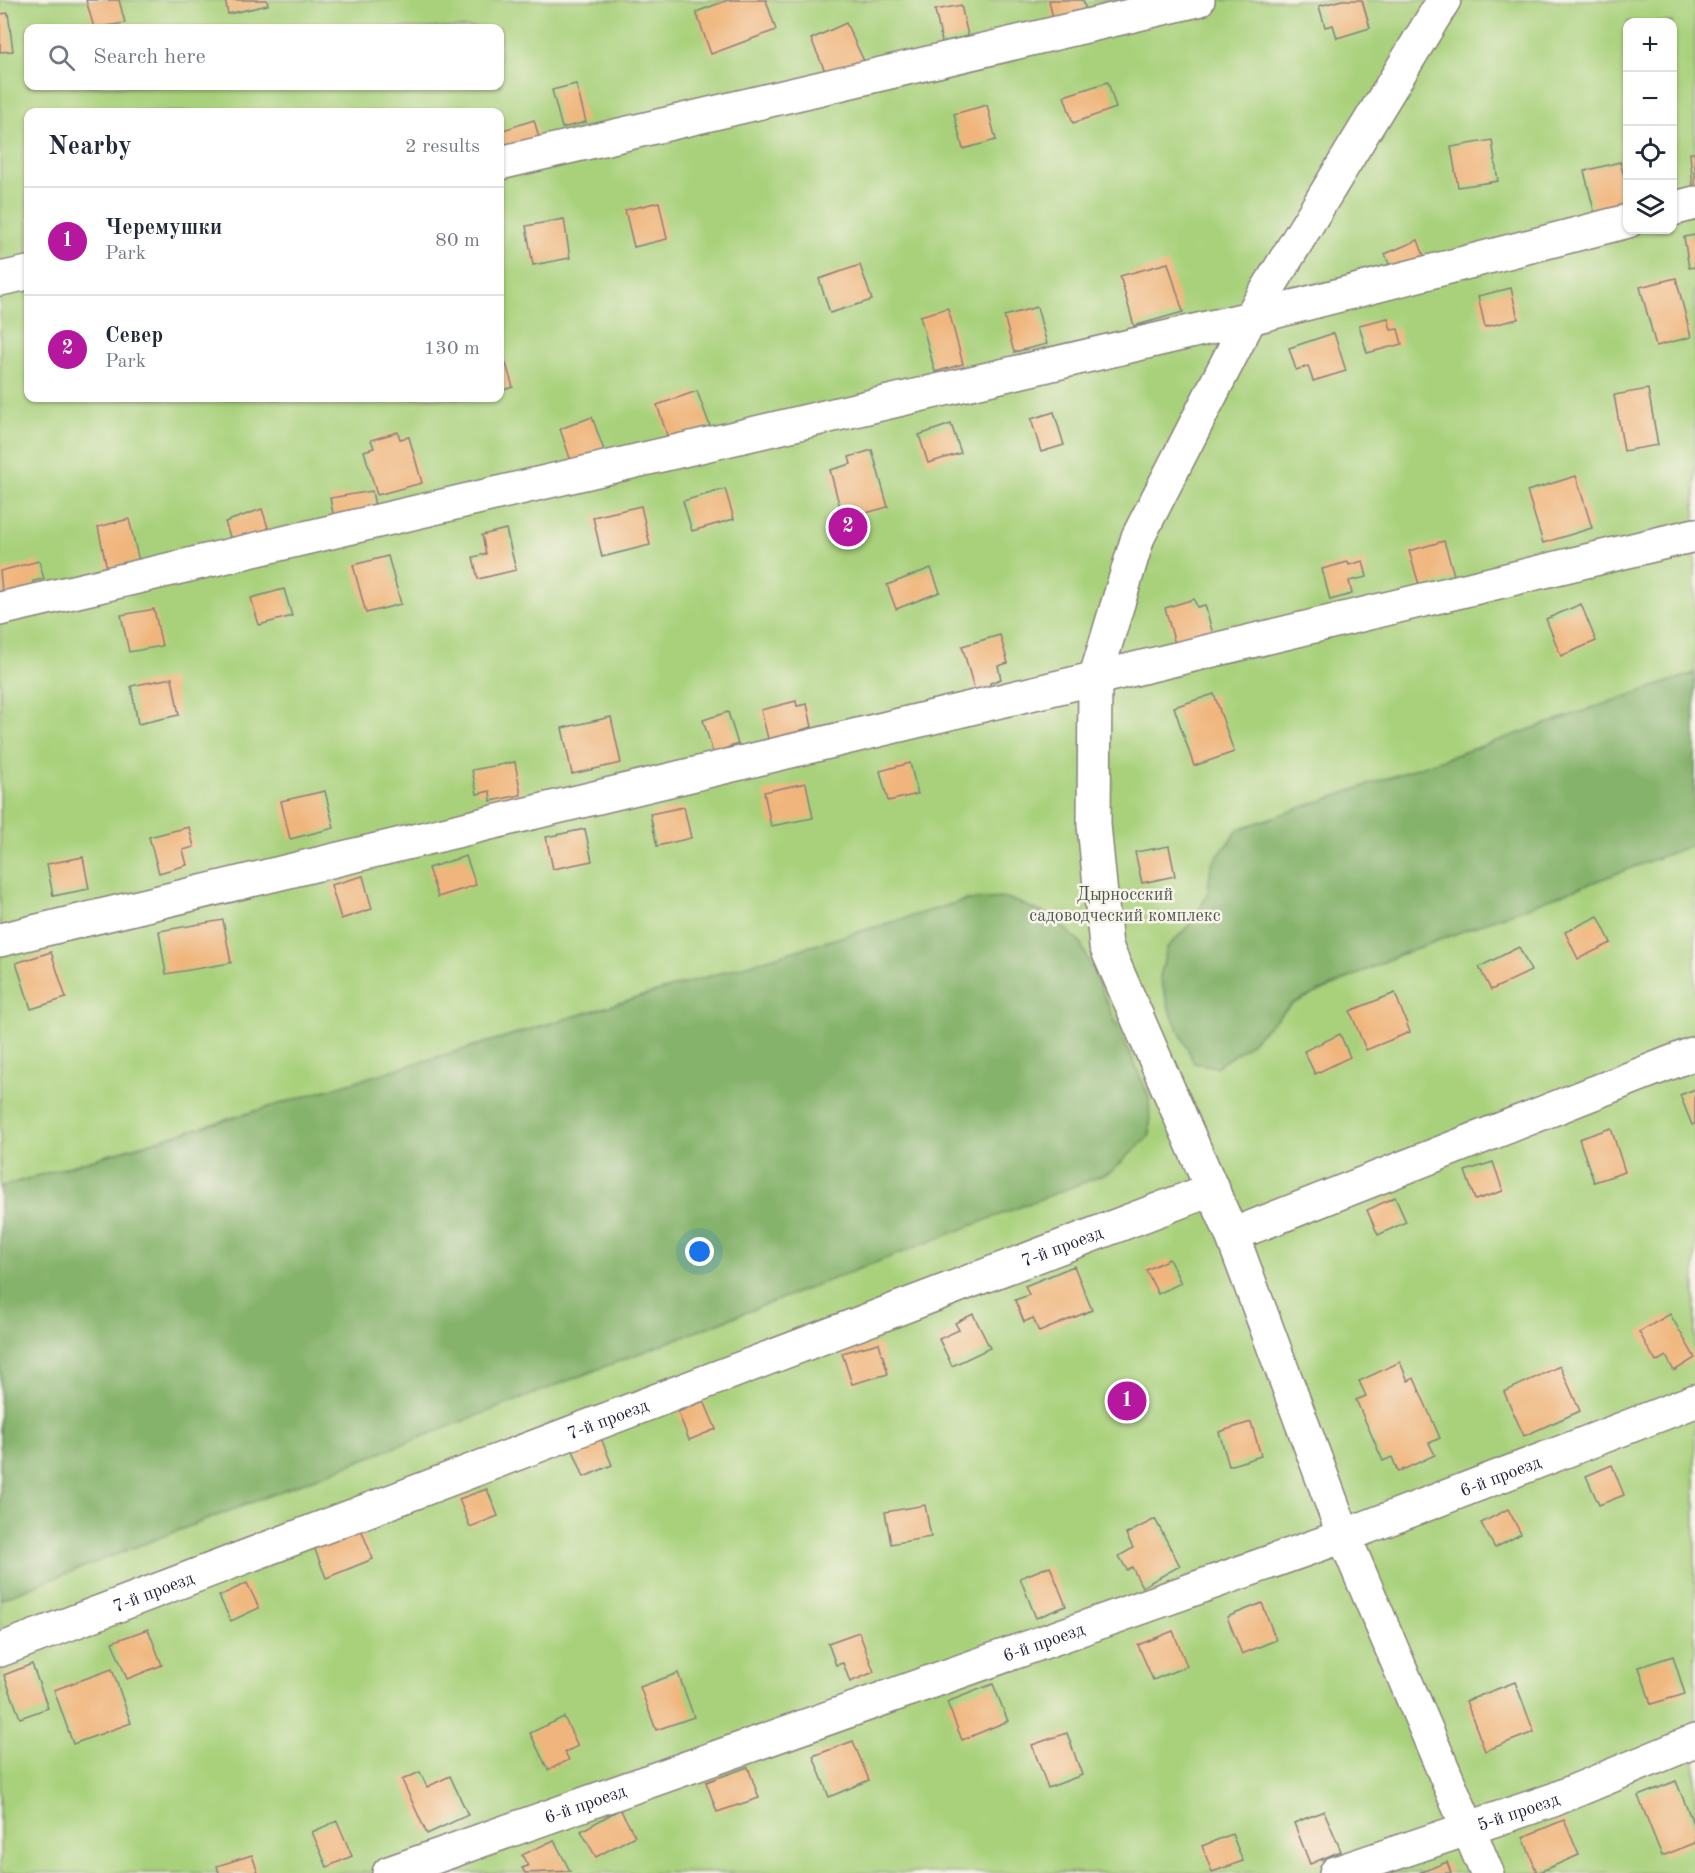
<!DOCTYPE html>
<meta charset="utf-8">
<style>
:root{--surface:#fff;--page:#f6f6f7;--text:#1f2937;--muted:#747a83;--line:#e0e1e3;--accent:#b5179e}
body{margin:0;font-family:"Old Standard TT",serif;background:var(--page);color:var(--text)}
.controls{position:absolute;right:18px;top:18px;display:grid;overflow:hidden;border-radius:12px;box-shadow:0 2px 4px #0004}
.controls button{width:54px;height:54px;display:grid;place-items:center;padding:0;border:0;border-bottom:2px solid var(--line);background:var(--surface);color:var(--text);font:30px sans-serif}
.you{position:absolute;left:700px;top:1252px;width:21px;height:21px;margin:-15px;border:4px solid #fff;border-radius:50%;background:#1a73e8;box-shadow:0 0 0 9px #1a73e833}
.badge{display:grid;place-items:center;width:39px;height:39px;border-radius:50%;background:var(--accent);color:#fff;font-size:20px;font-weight:700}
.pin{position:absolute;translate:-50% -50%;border:3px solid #fff;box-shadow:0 2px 6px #0006}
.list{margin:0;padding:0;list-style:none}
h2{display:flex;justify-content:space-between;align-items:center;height:78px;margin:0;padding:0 24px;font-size:26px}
h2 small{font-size:20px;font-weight:400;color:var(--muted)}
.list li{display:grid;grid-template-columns:39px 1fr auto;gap:18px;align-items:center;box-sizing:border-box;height:108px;padding:0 24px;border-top:2px solid var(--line)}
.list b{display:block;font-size:22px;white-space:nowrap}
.list p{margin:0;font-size:20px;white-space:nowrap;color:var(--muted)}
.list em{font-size:20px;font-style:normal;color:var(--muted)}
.icon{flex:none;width:33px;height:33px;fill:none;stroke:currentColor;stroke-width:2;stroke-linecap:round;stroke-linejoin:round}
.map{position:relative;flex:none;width:1695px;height:1873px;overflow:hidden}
.search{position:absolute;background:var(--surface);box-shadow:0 2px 4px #0004;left:24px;top:24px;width:480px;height:66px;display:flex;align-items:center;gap:15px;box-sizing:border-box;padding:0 21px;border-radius:12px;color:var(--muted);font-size:22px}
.panel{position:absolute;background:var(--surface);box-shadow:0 2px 4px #0004;left:24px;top:108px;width:480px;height:294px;border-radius:12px}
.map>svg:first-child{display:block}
</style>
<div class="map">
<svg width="1695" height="1873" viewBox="0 0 1695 1873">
<rect width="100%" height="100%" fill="#f7f3e8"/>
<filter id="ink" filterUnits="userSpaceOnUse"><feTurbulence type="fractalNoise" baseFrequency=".0167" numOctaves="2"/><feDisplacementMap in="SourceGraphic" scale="12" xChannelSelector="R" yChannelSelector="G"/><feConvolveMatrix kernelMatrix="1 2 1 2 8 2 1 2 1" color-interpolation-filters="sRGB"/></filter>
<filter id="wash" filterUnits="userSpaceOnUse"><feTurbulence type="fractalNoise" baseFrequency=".008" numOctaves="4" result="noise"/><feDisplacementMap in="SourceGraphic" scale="24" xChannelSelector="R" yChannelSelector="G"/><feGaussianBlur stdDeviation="1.35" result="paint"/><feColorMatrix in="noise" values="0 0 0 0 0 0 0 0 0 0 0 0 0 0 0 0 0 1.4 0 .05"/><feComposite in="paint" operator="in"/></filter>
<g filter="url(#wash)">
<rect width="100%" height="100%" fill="#eddebb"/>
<path fill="#a9d17c" stroke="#667a5c" stroke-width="1.5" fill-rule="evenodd" d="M0,0H1695V673L1239,829L1211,865L1208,893L1193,921L1167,948L1246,1047L1292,1004L1399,955L1695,844V1873H0V1599L1110,1172L1150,1135L1149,1097L1081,944L966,900L0,1187ZM1628,22H1672V230H1628ZM28,28H500V86H28ZM28,112H500V398H28Z"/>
<g fill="#86b36c" stroke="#546a54" stroke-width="1.5">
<polygon points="1695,673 1695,844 1399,955 1292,1004 1246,1047 1216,1067 1194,1063 1170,1011 1160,977 1167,948 1193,921 1208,893 1211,865 1239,829"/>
<polygon points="1007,898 1053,917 1081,944 1149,1097 1150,1135 1111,1172 0,1599 0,1187 966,900"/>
</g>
<g id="blocks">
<g fill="#f0b57c">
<polygon points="86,0 119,0 125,23 94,28"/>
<polygon points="225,0 267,0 268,5 228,14"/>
<polygon points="728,0 766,0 776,30 711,54 696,12"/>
<polygon points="1049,0 1083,0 1086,11 1053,19"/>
<polygon points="1342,0 1362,0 1370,28 1337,38 1333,25 1325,27 1319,6"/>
<polygon points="961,5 968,36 942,42 935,10"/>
<polygon points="8,13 13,51 0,52 0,14"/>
<polygon points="846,23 864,61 828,78 811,39"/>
<polygon points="1108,82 1116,108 1073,123 1064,96"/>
<polygon points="576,84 586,122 562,128 552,90"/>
<polygon points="987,105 996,140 963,149 954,114"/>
<polygon points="534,120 540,141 500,164 500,131"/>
<polygon points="1492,140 1498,181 1458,187 1451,147"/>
<polygon points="1690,153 1695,153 1695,188 1693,188"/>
<polygon points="1620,162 1628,190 1628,215 1597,222 1584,171"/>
<polygon points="659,202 667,239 634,247 625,210"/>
<polygon points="564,219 570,258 533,265 526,226"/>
<polygon points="1695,235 1695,267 1689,268 1684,237"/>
<polygon points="1418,240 1426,261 1393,274 1385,254"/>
<polygon points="1168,263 1183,312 1134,326 1120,276"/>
<polygon points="860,265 872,300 830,313 819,279"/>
<polygon points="1676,278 1691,337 1656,346 1640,287"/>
<polygon points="1511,288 1518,319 1485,327 1478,296"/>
<polygon points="1037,307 1047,344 1014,352 1004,316"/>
<polygon points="948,308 963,364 935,372 920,316"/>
<polygon points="1388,318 1391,330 1398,329 1402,344 1367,353 1359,325"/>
<polygon points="1334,333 1346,371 1313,381 1308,366 1296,370 1289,348"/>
<polygon points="504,357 513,387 500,391 500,358"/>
<polygon points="1648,389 1658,445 1624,451 1614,395"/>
<polygon points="697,391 710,426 669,441 657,405"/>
<polygon points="1054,412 1064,445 1041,452 1031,419"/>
<polygon points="592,417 605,453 572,464 560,429"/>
<polygon points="951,424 961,453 928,463 919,435"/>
<polygon points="398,432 400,439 409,437 422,483 377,495 364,451 374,448 371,440"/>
<polygon points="872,450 888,507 843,519 830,470 851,464 849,457"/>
<polygon points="1576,476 1592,528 1543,543 1527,491"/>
<polygon points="725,489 734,519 692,531 683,501"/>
<polygon points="372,491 378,521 336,529 330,498"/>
<polygon points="641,506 650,545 602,557 593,517"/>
<polygon points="262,509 272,540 235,552 225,522"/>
<polygon points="129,519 139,561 107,569 98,527"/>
<polygon points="506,529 516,570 478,579 473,557 486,554 482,535"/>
<polygon points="1444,541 1455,578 1420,588 1409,551"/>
<polygon points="388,556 401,604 366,613 353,565"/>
<polygon points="39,561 44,579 33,581 35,592 3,601 0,571"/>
<polygon points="1363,561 1367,577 1349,581 1352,594 1330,600 1322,569 1348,562 1349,565"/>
<polygon points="931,568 940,592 896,609 887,585"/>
<polygon points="284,589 292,616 259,625 251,598"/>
<polygon points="1194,599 1197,607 1205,605 1213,634 1175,644 1165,608"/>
<polygon points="1581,604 1596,641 1561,656 1546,619"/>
<polygon points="154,609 162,646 129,652 121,615"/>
<polygon points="1000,635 1008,663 998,666 1001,679 990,683 990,691 976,695 962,646"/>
<polygon points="172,678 179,715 138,724 131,686"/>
<polygon points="1214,694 1234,752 1194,766 1174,707"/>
<polygon points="796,701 797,706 807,704 812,727 801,730 803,740 770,747 761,710"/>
<polygon points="728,712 738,744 713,753 703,720"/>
<polygon points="611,717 621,763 572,774 562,728"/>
<polygon points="515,762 521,795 491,801 490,791 477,794 472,770"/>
<polygon points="910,763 918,794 888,801 880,771"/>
<polygon points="806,783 813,818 771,826 764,792"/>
<polygon points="325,791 334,828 290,839 281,801"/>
<polygon points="684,807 691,838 657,846 650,814"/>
<polygon points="189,827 194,847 183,850 187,865 159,873 149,837"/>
<polygon points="585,829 592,861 553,869 546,837"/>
<polygon points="1169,846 1175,876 1142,883 1135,852"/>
<polygon points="466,856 476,885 438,897 428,868"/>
<polygon points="83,857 89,889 53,896 47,864"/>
<polygon points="363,876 372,909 341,919 331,885"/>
<polygon points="1598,916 1611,943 1578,959 1565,932"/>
<polygon points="223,920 231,963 166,974 159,931"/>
<polygon points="1519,947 1531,971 1491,990 1479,967"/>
<polygon points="51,952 66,998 31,1009 16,963"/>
<polygon points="1395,993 1410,1032 1366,1050 1350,1011"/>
<polygon points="1340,1034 1350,1057 1315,1074 1304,1051"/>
<polygon points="1695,1089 1695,1124 1692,1125 1680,1095"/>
<polygon points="1611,1128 1625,1172 1594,1182 1579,1139"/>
<polygon points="1493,1162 1503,1191 1475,1200 1465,1171"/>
<polygon points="1395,1197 1406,1222 1378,1235 1367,1210"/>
<polygon points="1169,1259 1181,1283 1158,1294 1146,1270"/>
<polygon points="1074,1266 1092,1310 1039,1332 1033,1318 1024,1322 1015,1300 1029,1295 1025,1286"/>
<polygon points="973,1314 990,1348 952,1366 939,1339 959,1330 955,1323"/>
<polygon points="1670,1314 1695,1358 1674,1371 1666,1356 1656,1362 1639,1332"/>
<polygon points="879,1343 888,1374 852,1384 842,1353"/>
<polygon points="1400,1362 1408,1381 1414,1378 1440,1438 1429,1443 1435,1455 1398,1472 1392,1457 1383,1461 1356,1400 1366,1396 1359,1381"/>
<polygon points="1560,1366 1580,1411 1524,1436 1504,1392"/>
<polygon points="704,1401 716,1429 689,1440 678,1412"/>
<polygon points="1251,1422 1261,1456 1229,1466 1219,1432"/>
<polygon points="599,1433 612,1465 584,1477 570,1443"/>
<polygon points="1612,1465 1624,1495 1599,1505 1586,1476"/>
<polygon points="487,1489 498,1516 470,1527 459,1499"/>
<polygon points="925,1505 931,1537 891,1544 885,1512"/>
<polygon points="1508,1509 1521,1534 1495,1548 1481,1523"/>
<polygon points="1155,1519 1180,1566 1142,1587 1132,1567 1127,1570 1119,1556 1133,1548 1126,1534"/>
<polygon points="361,1529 373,1559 326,1578 314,1547"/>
<polygon points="1050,1566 1066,1606 1036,1618 1020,1578"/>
<polygon points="247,1583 259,1608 231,1621 219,1596"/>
<polygon points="1262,1603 1276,1640 1242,1654 1227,1617"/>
<polygon points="148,1629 162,1665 127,1679 112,1642"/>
<polygon points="1173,1631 1187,1666 1153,1680 1138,1645"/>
<polygon points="859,1632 874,1672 850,1682 843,1663 836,1665 828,1643"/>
<polygon points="1673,1656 1685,1694 1651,1704 1639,1667"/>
<polygon points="32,1664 48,1708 20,1718 4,1675"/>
<polygon points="112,1669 131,1723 73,1744 54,1690"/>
<polygon points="678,1673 694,1717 656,1730 640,1687"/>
<polygon points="1515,1682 1534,1732 1485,1751 1466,1701"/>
<polygon points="993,1684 1008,1721 962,1740 947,1702"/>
<polygon points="564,1717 578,1746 565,1752 569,1760 548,1770 530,1733"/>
<polygon points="1067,1733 1082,1775 1048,1788 1032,1745"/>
<polygon points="853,1741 869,1780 829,1797 813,1756"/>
<polygon points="748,1767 759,1798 717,1812 706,1782"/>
<polygon points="420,1772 427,1787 450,1776 468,1815 427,1834 402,1780"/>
<polygon points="1676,1781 1695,1828 1695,1843 1662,1856 1638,1796"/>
<polygon points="620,1809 635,1836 596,1857 581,1831"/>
<polygon points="1324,1811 1341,1851 1310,1864 1294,1823"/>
<polygon points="1564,1820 1579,1855 1537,1873 1523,1837"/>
<polygon points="337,1821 352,1856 327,1867 312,1832"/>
<polygon points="1232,1834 1243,1861 1212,1872 1202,1846"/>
<polygon points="554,1840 570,1871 525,1873 522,1868 528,1866 522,1855"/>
<polygon points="252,1855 258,1873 219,1873 217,1866"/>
<polygon points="1447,1862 1451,1873 1419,1873"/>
</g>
</g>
</g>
<g filter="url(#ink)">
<use href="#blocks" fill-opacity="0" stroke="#88807b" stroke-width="1.5"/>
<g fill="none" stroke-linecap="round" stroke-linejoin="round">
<defs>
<g id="minor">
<polyline points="1444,0 1250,318 1138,537 1095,679 1094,825 1106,946 1232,1235 1344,1536 1487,1873"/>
<polyline points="500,163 1198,0"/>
<polyline points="1672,209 1695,203"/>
<polyline points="0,279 28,273"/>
<polyline points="0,609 1250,318 1628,221"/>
<polyline points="0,940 1695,535"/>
<polyline points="1232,1235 1695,1053"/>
<path id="s1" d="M0,1650L1213,1189"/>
<path id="s2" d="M389,1873L1344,1536L1695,1401"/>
<path id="s3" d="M1336,1873L1553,1800L1695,1741"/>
</g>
</defs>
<use href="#minor" stroke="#88807b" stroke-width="36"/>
<use href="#minor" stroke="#fff" stroke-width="33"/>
</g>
</g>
<g text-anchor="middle" stroke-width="5" stroke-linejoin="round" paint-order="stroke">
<g font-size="18" fill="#4a574e" stroke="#f7f3e8">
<text x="1125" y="900">Дырносский<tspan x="1125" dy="21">садоводческий комплекс</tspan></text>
</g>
<g font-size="18" fill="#22223b" stroke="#f7f3e8">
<text dy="6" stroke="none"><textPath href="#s1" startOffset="1136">7-й проезд</textPath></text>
<text dy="6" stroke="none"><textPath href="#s1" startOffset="650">7-й проезд</textPath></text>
<text dy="6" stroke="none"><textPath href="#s2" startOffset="1180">6-й проезд</textPath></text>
<text dy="6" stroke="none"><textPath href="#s1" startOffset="164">7-й проезд</textPath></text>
<text dy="6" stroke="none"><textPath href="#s2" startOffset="694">6-й проезд</textPath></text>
<text dy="6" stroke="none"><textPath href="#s2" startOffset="208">6-й проезд</textPath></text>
<text dy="6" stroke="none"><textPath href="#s3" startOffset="192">5-й проезд</textPath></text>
</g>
</g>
</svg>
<div class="controls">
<button>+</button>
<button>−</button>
<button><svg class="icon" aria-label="locate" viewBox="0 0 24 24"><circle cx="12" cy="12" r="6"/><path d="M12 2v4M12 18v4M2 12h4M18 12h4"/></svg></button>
<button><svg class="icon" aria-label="layers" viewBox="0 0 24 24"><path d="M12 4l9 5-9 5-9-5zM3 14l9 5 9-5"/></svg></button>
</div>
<div class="you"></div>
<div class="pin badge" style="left:1127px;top:1401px">1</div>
<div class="pin badge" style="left:848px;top:527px">2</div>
<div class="search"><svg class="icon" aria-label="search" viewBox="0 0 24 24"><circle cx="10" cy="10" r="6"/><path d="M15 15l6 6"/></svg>Search here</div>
<section class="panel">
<h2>Nearby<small>2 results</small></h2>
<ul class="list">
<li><span class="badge">1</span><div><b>Черемушки</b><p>Park</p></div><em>80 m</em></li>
<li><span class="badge">2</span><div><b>Север</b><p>Park</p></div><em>130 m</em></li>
</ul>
</section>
</div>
